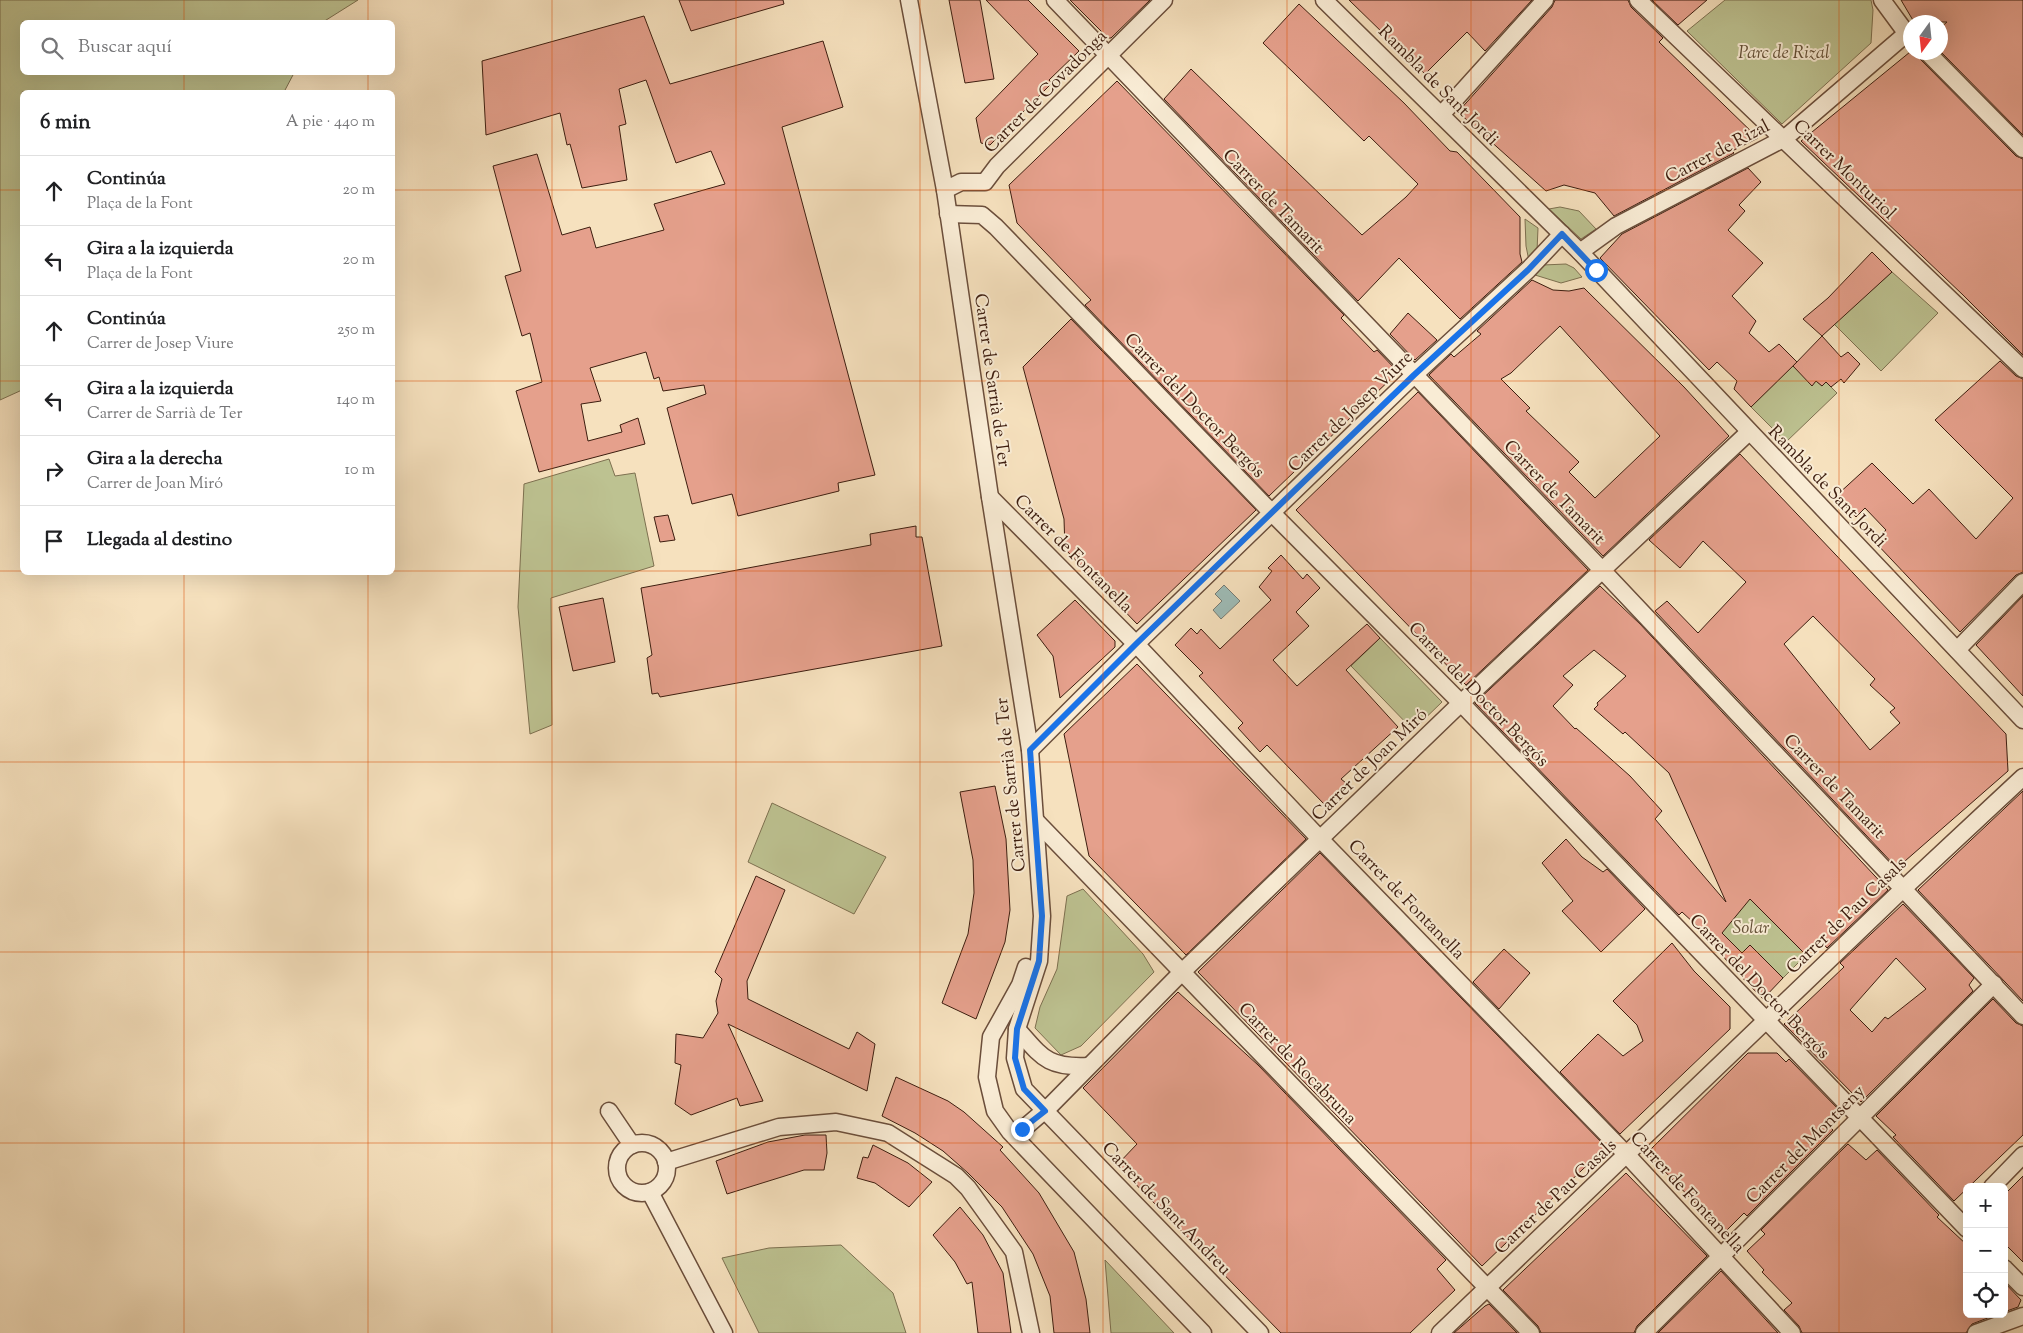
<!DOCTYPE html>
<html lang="es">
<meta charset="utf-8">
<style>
:root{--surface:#fff;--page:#f2f2f2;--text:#202124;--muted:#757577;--line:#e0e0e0}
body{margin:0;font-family:"Sorts Mill Goudy",serif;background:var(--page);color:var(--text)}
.controls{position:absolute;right:15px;bottom:15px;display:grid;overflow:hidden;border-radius:8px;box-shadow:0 5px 20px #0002}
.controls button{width:45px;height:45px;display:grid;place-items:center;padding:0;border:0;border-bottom:1px solid var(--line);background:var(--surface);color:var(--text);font:25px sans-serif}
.compass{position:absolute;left:1903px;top:15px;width:45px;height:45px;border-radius:50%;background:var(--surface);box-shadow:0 5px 20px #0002;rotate:195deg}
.stop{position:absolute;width:15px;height:15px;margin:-11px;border:4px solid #1a73e8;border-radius:50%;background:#fff}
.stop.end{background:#1a73e8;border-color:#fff;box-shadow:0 1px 5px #0008}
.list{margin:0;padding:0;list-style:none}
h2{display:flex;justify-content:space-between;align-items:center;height:65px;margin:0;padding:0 20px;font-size:21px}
h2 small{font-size:16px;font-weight:400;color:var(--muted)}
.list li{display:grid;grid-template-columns:32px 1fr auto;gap:15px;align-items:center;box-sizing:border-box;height:70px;padding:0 20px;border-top:1px solid var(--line)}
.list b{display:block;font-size:19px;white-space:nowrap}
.list p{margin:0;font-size:16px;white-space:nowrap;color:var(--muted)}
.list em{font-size:16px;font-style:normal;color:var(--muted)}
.icon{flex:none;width:28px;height:28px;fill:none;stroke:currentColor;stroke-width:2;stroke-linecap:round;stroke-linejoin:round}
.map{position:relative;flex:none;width:2023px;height:1333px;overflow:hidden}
.search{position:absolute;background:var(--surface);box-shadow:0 5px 20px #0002;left:20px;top:20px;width:375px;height:55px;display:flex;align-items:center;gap:12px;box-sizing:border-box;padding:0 18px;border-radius:8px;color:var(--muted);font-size:19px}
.panel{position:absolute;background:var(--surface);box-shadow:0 5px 20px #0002;left:20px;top:90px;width:375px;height:485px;border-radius:8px}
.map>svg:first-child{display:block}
</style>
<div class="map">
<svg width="2023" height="1333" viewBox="0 0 2023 1333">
<rect width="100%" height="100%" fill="#f6e1be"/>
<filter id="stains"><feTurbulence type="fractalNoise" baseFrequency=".004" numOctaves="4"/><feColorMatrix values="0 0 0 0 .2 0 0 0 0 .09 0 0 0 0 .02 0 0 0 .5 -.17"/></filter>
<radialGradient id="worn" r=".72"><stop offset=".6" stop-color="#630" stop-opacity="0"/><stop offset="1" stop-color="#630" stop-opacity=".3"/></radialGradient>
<g fill="#bdc291" stroke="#7d7050">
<polygon points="0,0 358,0 323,22 22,22 22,72 294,73 284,92 22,92 22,390 0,400"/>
<polygon points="1725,0 1871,0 1873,10 1871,43 1782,124 1687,31"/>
<polygon points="1560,207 1579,211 1596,229 1581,239 1549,209"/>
<polygon points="1525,219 1538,228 1537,251 1529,261 1526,246"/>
<polygon points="1566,264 1574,268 1582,277 1561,283 1535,275 1543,265"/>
<polygon points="1892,272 1938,313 1881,371 1834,324"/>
<polygon points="1797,362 1812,385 1816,381 1822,386 1826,382 1837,393 1786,442 1751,407"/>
<polygon points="609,459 615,476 635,473 654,566 551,598 552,725 530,734 518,607 524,484"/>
<polygon points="1380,638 1442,702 1413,730 1351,666"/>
<polygon points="772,803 886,857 854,914 748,862"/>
<polygon points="1083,889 1143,954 1154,972 1081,1046 1061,1055 1035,1028 1040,1007 1057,969 1067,896"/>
<polygon points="1754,894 1806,955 1783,978 1750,945 1742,953 1719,930"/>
<polygon points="841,1245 893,1293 906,1333 759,1333 722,1258 769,1248"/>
<polygon points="1105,1260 1174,1333 1111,1333"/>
</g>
<polygon fill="#9ebcb7" stroke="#777c74" points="1224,585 1240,601 1221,619 1213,610 1222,601 1215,594"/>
<g fill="#e5a08c" stroke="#3d1d0f" fill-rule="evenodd">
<polygon points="679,0 783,0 784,4 691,31"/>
<polygon points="949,0 980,0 994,79 965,83"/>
<polygon points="986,0 1028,0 1079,51 1049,80 1052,83 990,145 981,143 976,118 1038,54"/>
<polygon points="1070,0 1150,0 1111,38 1108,38"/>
<polygon points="1349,0 1532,0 1485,51 1467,32 1425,74"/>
<polygon points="1555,0 1628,0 1631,7 1663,38 1659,42 1758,138 1732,151 1734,153 1614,216 1595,193 1564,185 1546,191 1458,112 1552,7"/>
<polygon points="1652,0 1707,0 1678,25"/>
<polygon points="1901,0 2023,0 2023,135 1940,51 1940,28 1947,22 1914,22"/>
<polygon points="1299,4 1404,103 1450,151 1457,152 1520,217 1520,254 1522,262 1460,319 1399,258 1358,301 1164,99 1191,69 1362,235 1406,197 1418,184 1369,136 1364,141 1263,43"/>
<polygon points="644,16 670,84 823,41 843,107 782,127 875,475 838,483 839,491 738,516 732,494 692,504 667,408 706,394 704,385 663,391 659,377 654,379 646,352 590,368 601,401 581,404 588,441 622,432 620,425 638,418 645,444 539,472 516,391 542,382 530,333 522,336 505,276 521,271 493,166 537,154 562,235 590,227 596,248 664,230 654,204 725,184 711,151 676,163 646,80 619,89 626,124 619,126 627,180 582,188 570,144 567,145 560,113 486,135 482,61"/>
<polygon points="1910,52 1917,52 1920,59 2016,156 2023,159 2023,355 1963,295 1801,141"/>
<polygon points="1117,81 1344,315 1341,318 1374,352 1377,350 1398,372 1269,496 1085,305 1091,300 1017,223 1009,185"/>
<polygon points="1748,168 1761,182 1739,205 1745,211 1728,230 1763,263 1732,296 1756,321 1749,333 1769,352 1779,344 1797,362 1751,407 1734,389 1737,381 1717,362 1709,370 1600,258 1622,234"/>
<polygon points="1872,252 1892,272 1822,336 1803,319 1828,298"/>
<path d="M1532,280L1553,290L1569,291L1584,288L1684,387L1729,436L1603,556L1429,375L1451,354L1454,357L1481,334L1477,331ZM1560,326L1660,436L1595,498L1569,472L1579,462L1526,411L1530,408L1501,379L1511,373Z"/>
<polygon points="1408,313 1437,340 1415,360 1390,334"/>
<polygon points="1071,319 1256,510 1137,624 1065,549 1064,519 1023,367"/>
<polygon points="1822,336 1841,357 1848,352 1860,364 1844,383 1841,379 1831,387 1826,382 1822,386 1816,381 1812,386 1793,366"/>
<polygon points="2000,361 2016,376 2023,379 2023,572 2016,575 1960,632 1874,541 1886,530 1865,508 1856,517 1836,496 1872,463 1913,504 1929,489 1976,539 2013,498 1935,420"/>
<polygon points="1418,392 1588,570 1466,685 1296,510"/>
<path d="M1740,454L2006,734L2008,771L1897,868L1655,611L1667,601L1698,633L1746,582L1703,541L1680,568L1649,540ZM1813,616L1875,679L1870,685L1895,708L1890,712L1900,723L1870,750L1784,644Z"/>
<polygon points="668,515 675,540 660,542 654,517"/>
<polygon points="916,526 916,537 922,537 942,646 660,697 658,693 652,694 647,658 652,655 641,588 871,545 870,534"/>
<polygon points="1281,555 1303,579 1307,574 1320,588 1296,612 1309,626 1273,660 1297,686 1367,624 1380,638 1346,670 1398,727 1341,779 1346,783 1324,804 1267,745 1260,752 1238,728 1243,723 1199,676 1203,673 1175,645 1191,628 1197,634 1201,629 1220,649 1271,600 1259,587 1272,571 1268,568"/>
<path d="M1600,586L1640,624L1888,890L1827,948L1821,941L1806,955L1750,899L1722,933L1742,953L1750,945L1783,978L1763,999L1730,965L1707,935L1682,912L1679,915L1475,703ZM1594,650L1626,676L1597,703L1598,705L1594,709L1623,734L1625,732L1669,773L1726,902L1655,819L1662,811L1630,776L1576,728L1575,729L1553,706L1573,685L1563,676Z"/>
<polygon points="2023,596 2023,696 1976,645"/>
<polygon points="603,598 615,662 573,671 559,607"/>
<polygon points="1075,600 1115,641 1115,647 1060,698 1053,656 1037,635"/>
<polygon points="1137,664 1306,839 1186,955 1089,856 1064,734"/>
<polygon points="995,786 1006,839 1010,910 1005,942 976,1019 942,1003 968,934 974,893 973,860 960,792"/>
<polygon points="2023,791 2023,1001 1918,890"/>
<polygon points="1566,839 1582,857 1603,872 1607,869 1645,909 1601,952 1562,911 1573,901 1542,863"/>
<polygon points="1320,853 1606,1147 1482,1266 1198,972"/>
<polygon points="756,876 785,890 747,981 748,999 849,1049 857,1032 875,1044 867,1091 728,1024 763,1101 740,1106 737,1098 691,1115 675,1104 681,1065 675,1063 676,1034 703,1038 718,1013 716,1001 722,979 715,972"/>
<path d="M1903,904L1974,978L1969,985L1973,991L1861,1102L1784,1024L1844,967L1840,963ZM1896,958L1926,989L1888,1019L1885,1017L1872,1032L1850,1010Z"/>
<polygon points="1672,943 1694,971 1730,1007 1730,1029 1620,1134 1560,1072 1598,1034 1623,1056 1643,1041 1637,1025 1613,1001"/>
<polygon points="1504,949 1530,973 1499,1009 1473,982"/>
<polygon points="1178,992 1258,1065 1446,1260 1437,1269 1455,1290 1410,1333 1281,1333 1117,1165 1137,1144 1083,1088"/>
<polygon points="1993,999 2016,1023 2023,1026 2023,1135 1954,1201 1893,1137 1896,1135 1876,1116"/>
<polygon points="1748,1053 1777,1053 1786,1062 1789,1059 1844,1115 1831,1128 1833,1130 1747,1216 1744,1213 1724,1233 1647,1153"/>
<polygon points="896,1077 948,1101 964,1112 1003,1147 1000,1150 1039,1193 1074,1252 1086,1299 1090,1333 1054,1333 1050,1296 1033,1254 1002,1207 968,1173 943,1151 915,1133 882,1116"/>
<polygon points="805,1135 826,1135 827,1153 824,1170 804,1170 727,1194 716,1161 768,1142"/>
<polygon points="1848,1144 1866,1160 1877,1150 1939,1215 1937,1217 1967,1245 1967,1314 1998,1314 1972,1324 1966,1333 1802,1333 1799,1326 1784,1310 1792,1303 1762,1272 1764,1270 1747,1251 1765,1234 1761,1230"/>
<polygon points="873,1145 908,1163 932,1182 909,1207 875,1183 857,1178 863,1157 868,1158"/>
<polygon points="1626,1173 1707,1256 1637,1326 1634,1333 1541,1333 1538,1326 1503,1290"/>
<polygon points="2023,1176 2023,1262 2004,1243 2004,1195"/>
<polygon points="960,1207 983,1235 1003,1273 1011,1333 978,1333 972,1282 967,1284 955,1262 933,1235"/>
<polygon points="1721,1271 1778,1333 1658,1333"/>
<polygon points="2004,1282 2021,1300 2018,1307 2004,1312"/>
<polygon points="1489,1304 1517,1333 1454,1333 1485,1306"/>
</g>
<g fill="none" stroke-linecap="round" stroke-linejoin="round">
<defs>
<g id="street">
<polyline points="909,0 945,190 990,497 1030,750 1042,916 1039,961 1017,1029 1015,1058 1024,1089 1260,1333"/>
<polyline points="1055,0 1603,571 2023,1016"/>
<polyline points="1324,0 1580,252 2023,720"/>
<polyline points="1638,0 2023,369"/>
<polyline points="1882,0 1910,38"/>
<polyline points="1927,52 2023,149"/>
<polyline points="1441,115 1545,0"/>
<polyline points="945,190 961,182 985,182 997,166 1164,0"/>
<polyline points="948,214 982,215 996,227 1273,514 1461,703 1967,1229"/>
<polyline points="1580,252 1616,226 1785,138 1906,34"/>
<polyline points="990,497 1136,644 1320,839 1627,1155 1792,1333"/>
<polyline points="1957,650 2023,582"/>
<polyline points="1030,750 1136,644 1414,375 1528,270 1562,234"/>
<polyline points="1036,821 1531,1333"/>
<polyline points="1026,967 1020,985 991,1037 987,1077 995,1111 1010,1132 1203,1333"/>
<path d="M1017,1029C1042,1057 1047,1068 1088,1066"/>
<polyline points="609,1111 632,1145"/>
<polyline points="1015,1136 1051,1105 1182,972 1461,703 1749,432"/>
<circle cx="642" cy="1168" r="25"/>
<polyline points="666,1162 779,1127 836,1122 888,1133 956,1176 968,1188 1014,1252 1031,1333"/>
<polyline points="1992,1187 2023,1155"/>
<polyline points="650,1192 724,1333"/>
<polyline points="2004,1268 2023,1287"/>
<polyline points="1440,1333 1904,888 2023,777"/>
<polyline points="1644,1333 1994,984"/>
<polyline points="1976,1333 2023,1316"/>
</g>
</defs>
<use href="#street" stroke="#6b4e3b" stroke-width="19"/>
<use href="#street" stroke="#f9ecd5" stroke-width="16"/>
</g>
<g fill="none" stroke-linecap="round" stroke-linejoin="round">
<polyline stroke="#1a73e8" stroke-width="6" points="1022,1129 1045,1111 1024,1089 1015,1058 1017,1029 1039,961 1042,916 1030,750 1136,644 1414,375 1528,270 1562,234 1596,270"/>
</g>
<path fill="none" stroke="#df560c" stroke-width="1" stroke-opacity="0.55" d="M184,0V22M368,0V22M552,0V1333M736,0V1333M920,0V1333M1103,0V1333M1287,0V1333M1471,0V1333M1655,0V1333M1839,0V1333M184,72V92M368,72V92M0,190H22M392,190H2023M0,381H22M392,381H2023M0,571H22M392,571H2023M184,572V1333M368,572V1333M0,762H2023M0,952H2023M0,1143H2023"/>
<g text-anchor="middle" stroke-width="4" stroke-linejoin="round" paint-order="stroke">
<g font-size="18" font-style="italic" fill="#634f36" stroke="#f9ecd5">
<text x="1784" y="58">Parc de Rizal</text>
<text x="1751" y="933">Solar</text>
</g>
<g font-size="18" fill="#3d1d0f" stroke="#f9ecd5">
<text transform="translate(1439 85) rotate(45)" y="6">Rambla de Sant Jordi</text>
<text transform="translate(1045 91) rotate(-45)" y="6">Carrer de Covadonga</text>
<text transform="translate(1717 151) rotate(-28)" y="6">Carrer de Rizal</text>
<text transform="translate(1845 169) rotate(44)" y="6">Carrer Monturiol</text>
<text transform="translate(1274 201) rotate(46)" y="6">Carrer de Tamarit</text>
<text transform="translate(993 380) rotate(82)" y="6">Carrer de Sarrià de Ter</text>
<text transform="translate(1195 405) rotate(46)" y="6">Carrer del Doctor Bergós</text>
<text transform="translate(1350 411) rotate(-44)" y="6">Carrer de Josep Viure</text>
<text transform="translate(1828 486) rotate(46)" y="6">Rambla de Sant Jordi</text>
<text transform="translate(1555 492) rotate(46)" y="6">Carrer de Tamarit</text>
<text transform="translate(1074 553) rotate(45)" y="6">Carrer de Fontanella</text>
<text transform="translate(1479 694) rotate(46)" y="6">Carrer del Doctor Bergós</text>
<text transform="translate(1369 764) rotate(-44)" y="6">Carrer de Joan Miró</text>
<text transform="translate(1010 785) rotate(-96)" y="6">Carrer de Sarrià de Ter</text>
<text transform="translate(1835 786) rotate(46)" y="6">Carrer de Tamarit</text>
<text transform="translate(1407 899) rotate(46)" y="6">Carrer de Fontanella</text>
<text transform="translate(1846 915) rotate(-44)" y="6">Carrer de Pau Casals</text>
<text transform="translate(1760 986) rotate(46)" y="6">Carrer del Doctor Bergós</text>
<text transform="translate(1298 1063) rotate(46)" y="6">Carrer de Rocabruna</text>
<text transform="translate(1805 1144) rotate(-45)" y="6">Carrer del Montseny</text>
<text transform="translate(1688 1192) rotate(47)" y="6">Carrer de Fontanella</text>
<text transform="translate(1555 1196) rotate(-43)" y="6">Carrer de Pau Casals</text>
<text transform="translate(1167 1208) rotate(46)" y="6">Carrer de Sant Andreu</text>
</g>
</g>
<rect width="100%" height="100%" filter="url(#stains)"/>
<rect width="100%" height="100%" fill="url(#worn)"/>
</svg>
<div class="controls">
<button>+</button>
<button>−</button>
<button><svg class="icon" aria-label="locate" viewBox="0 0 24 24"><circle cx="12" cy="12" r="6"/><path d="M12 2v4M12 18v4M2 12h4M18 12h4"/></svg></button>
</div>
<svg class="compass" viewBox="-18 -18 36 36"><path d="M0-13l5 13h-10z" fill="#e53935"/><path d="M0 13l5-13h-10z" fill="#757577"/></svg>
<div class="stop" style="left:1596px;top:270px"></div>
<div class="stop end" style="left:1022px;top:1129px"></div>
<div class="search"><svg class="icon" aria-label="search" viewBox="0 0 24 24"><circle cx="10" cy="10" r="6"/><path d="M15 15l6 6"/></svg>Buscar aquí</div>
<section class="panel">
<h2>6 min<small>A pie · 440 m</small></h2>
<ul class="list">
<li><svg class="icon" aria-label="ahead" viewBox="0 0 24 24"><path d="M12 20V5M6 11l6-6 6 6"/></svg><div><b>Continúa</b><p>Plaça de la Font</p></div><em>20 m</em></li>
<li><svg class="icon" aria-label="left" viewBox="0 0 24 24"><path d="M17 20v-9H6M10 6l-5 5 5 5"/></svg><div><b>Gira a la izquierda</b><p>Plaça de la Font</p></div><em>20 m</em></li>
<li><svg class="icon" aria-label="ahead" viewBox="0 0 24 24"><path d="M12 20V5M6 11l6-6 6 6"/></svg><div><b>Continúa</b><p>Carrer de Josep Viure</p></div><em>250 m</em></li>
<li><svg class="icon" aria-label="left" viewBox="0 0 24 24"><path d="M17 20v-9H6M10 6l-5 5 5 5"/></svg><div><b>Gira a la izquierda</b><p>Carrer de Sarrià de Ter</p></div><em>140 m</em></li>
<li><svg class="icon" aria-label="right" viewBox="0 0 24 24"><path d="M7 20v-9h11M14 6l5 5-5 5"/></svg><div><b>Gira a la derecha</b><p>Carrer de Joan Miró</p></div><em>10 m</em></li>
<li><svg class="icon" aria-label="arrive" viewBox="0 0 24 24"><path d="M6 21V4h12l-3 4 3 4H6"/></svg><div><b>Llegada al destino</b></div></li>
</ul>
</section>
</div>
